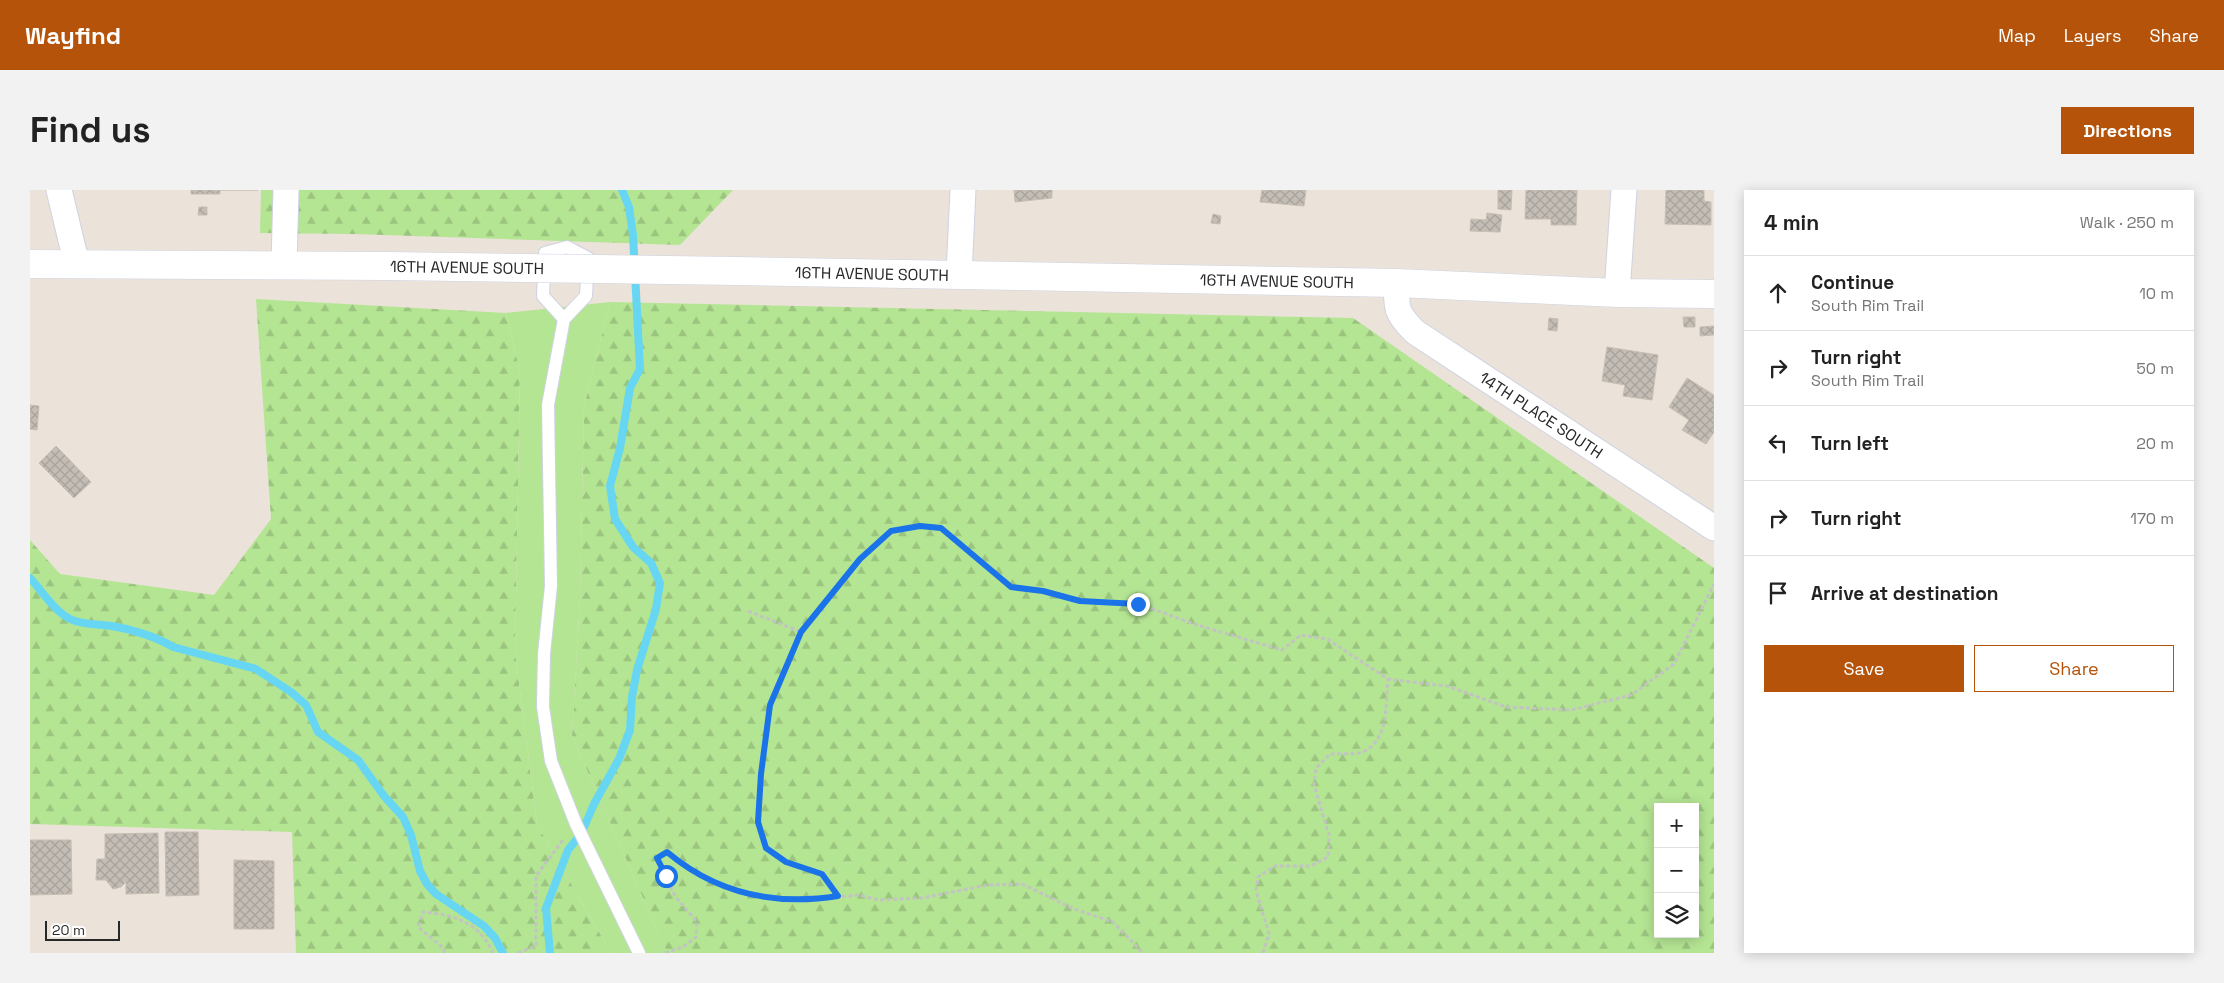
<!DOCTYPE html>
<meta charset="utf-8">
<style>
:root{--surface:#fff;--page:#f2f2f2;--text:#222;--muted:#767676;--line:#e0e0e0;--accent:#b45309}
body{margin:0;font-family:"Space Grotesk",sans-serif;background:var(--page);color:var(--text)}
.controls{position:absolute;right:15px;bottom:15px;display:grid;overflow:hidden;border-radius:0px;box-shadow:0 2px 12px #0003}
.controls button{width:45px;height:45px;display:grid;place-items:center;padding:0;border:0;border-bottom:1px solid var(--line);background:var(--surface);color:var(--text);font:25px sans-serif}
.scale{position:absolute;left:15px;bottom:12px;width:75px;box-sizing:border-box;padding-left:5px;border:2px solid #282828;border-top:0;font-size:14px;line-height:18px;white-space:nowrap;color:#282828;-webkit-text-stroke:4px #fff;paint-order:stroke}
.stop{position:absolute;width:15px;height:15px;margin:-11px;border:4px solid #1a73e8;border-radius:50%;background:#fff}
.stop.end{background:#1a73e8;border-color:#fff;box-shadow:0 1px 5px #0008}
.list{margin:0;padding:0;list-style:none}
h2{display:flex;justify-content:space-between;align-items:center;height:65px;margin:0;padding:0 20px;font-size:21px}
h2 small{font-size:16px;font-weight:400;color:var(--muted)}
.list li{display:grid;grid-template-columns:32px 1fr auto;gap:15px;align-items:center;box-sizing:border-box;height:75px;padding:0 20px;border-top:1px solid var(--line)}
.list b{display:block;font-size:19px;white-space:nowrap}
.list p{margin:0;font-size:16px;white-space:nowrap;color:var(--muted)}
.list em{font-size:16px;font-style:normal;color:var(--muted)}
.actions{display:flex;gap:10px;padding:15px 20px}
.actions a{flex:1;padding:11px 0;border:1px solid var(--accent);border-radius:0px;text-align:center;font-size:18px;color:var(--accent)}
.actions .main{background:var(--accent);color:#fff}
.icon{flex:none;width:28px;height:28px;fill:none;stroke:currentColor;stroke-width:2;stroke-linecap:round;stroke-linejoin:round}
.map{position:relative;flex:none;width:1684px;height:763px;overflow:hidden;border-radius:0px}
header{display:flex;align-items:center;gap:30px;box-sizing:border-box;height:70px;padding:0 25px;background:var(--accent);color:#fff}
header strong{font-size:24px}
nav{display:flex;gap:28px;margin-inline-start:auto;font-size:18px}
.intro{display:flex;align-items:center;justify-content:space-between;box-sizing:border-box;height:120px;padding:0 30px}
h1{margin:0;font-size:35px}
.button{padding:12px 22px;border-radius:0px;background:var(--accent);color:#fff;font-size:18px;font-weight:700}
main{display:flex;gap:30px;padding:0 30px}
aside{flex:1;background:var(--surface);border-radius:0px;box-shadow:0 2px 12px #0003}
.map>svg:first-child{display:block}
</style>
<header>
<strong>Wayfind</strong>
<nav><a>Map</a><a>Layers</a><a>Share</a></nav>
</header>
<div class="intro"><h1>Find us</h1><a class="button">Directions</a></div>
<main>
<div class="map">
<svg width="1684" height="763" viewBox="0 0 1684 763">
<defs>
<pattern id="forest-firs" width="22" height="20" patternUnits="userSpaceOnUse" patternTransform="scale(1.25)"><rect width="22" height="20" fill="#b4e593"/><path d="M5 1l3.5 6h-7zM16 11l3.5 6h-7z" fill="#9bc47f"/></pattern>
<pattern id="building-cross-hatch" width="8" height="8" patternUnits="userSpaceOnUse" patternTransform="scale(1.25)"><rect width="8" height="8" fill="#c3bdb5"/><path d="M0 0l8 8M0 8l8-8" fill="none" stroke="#a8a29c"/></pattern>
</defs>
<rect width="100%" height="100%" fill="#ebe2d9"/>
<g fill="url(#forest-firs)" fill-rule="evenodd">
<polygon points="231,0 703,0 650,55 325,44 230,43"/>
<polygon points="226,109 476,123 490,181 485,462 507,634 581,763 266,763 262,642 0,634 0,350 30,384 184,405 241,329"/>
<path d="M580,112L1323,128L1684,378V763H637L542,546L550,408L554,216ZM1628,617H1665V744H1628Z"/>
</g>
<polygon fill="#b4e593" points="580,112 554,216 550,408 542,546 637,763 581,763 507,634 485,462 490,181 476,123"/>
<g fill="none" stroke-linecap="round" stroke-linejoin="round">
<g stroke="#67d6f2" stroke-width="8">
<path d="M0,388C13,402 24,421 40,429C52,435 69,434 82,436C101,439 127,447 143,457L226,479L261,502L276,515L288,542L328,570L354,606L373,627L381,645L390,681L397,694L406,704L454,736L465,748L473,763"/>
<polyline points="520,763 516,718 538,660 551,644 564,614 589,569 600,540 602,507 607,480 626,419 630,393 621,373 603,357 585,329 580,296 590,258 600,198 610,179 603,45 599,17 592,0"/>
</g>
</g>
<g fill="url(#building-cross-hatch)" stroke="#c7beb3">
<polygon points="161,0 228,0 190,0 190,4 161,4"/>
<polygon points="984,0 1022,0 1022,8 985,12"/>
<polygon points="1232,0 1276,0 1274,16 1230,12"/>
<polygon points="1468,0 1482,0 1481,20 1468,19"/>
<polygon points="1496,0 1547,0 1546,35 1521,35 1521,29 1495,29"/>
<polygon points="1636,0 1674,0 1674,11 1681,12 1681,35 1635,34"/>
<polygon points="169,17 177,17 177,25 168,25"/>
<polygon points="1457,23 1472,25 1470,42 1440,41 1441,29 1456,30"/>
<polygon points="1183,24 1191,26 1190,34 1181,33"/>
<polygon points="1653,127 1665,127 1665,137 1654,137"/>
<polygon points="1519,128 1528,129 1527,141 1518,140"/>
<polygon points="1684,136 1684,145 1670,146 1670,137"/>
<polygon points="1577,157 1628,165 1622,210 1593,206 1595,195 1572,191"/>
<polygon points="1657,188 1684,205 1684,242 1676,254 1652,240 1659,230 1639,217"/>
<polygon points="0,215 9,216 7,240 0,239"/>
<polygon points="26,256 61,292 44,308 9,273"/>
<polygon points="135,642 168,642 169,705 136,706"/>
<polygon points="128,643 129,703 96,704 96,692 91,697 83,699 76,690 66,690 67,669 75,669 75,644"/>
<polygon points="0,650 41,650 42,704 0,705"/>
<polygon points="204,670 244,671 244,739 204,739"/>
</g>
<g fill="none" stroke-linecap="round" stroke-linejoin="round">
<defs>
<polyline id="service" points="534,129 513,106 515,63 537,57 558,68 556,106 534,129 518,215 521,396 514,464 513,517 521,571 546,634 609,763"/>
<g id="minor">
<polyline points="29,0 47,75"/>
<polyline points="254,75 256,0"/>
<polyline points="929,85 933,0"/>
<path id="s1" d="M1367,93C1366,119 1366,123 1385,142L1684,338"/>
<polyline points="1587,103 1594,0"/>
</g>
<g id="secondary">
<polyline points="0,74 358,76"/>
<path id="s2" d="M707,81L1367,93L1587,103L1684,104"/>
</g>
</defs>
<use href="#service" stroke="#ced3e2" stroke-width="14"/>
<use href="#minor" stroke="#ced3e2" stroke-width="27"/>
<use href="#secondary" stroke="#ced3e2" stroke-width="29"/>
<g stroke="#c3c3c3" stroke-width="3" stroke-dasharray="4 2.5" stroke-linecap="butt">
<polyline points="718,421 771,442"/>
<polyline points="808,706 792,684 756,672 735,658 728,632 731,584 740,515 771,442 829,369 861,341 890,336 911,338 981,397 1013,401 1050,411 1109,414 1164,434 1252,460 1271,445 1297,449 1358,489 1417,496 1476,517 1541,520 1601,505 1644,474 1684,394"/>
<path d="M415,763L412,757L388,737L393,722C425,725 449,732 463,763"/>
<polyline points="488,763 506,756 506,686 533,650"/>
<polyline points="635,763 653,757 666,747 667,732 645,706 627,668 637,662 653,676 685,692 711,703 740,709 789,709 829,705 848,710 892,708 958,695 992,694 1044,719 1083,732 1113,763"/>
<path d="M1233,763L1239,744L1226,701L1228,687L1245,676H1281L1298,667L1299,645L1284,595L1286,578L1300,564C1310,563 1323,565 1332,562C1360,551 1355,513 1358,489"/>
</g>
<use href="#service" stroke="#fff" stroke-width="12"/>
<use href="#minor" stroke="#fff" stroke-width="25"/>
<use href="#secondary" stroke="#fff" stroke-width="28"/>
<defs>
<g id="secondary-bridge">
<path id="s3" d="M358,76L707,81"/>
</g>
</defs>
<use href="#secondary-bridge" stroke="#ced3e2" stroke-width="29" stroke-linecap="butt"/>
<use href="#secondary-bridge" stroke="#fff" stroke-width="28"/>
</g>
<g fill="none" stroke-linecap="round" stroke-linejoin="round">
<path stroke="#1a73e8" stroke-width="6" d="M636,686L627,668L637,662C687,704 745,716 808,706L792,684L756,672L736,658L728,632L731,584L740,515L771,442L830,369L861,341L890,336L911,338L981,397L1013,401L1050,411L1108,414"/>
</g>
<g text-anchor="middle" stroke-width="5" stroke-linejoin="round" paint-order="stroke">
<g font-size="16" fill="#282828" stroke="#fff">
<text dy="6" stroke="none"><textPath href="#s3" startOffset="79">16TH AVENUE SOUTH</textPath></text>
<text dy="6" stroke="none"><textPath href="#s2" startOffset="135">16TH AVENUE SOUTH</textPath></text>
<text dy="6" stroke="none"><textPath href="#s2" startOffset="540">16TH AVENUE SOUTH</textPath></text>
<text dy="6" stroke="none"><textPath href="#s1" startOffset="206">14TH PLACE SOUTH</textPath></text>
</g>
</g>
</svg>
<div class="controls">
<button>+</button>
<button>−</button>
<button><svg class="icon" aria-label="layers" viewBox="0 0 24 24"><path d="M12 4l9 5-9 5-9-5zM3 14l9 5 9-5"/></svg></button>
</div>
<div class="scale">20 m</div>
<div class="stop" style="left:636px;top:686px"></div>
<div class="stop end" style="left:1108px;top:414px"></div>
</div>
<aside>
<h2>4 min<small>Walk · 250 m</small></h2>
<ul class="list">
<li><svg class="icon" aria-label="ahead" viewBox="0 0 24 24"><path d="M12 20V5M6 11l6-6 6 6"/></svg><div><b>Continue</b><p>South Rim Trail</p></div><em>10 m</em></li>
<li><svg class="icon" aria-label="right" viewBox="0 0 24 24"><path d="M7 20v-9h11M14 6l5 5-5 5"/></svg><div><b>Turn right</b><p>South Rim Trail</p></div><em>50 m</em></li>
<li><svg class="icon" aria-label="left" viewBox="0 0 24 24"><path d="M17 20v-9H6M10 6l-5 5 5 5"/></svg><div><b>Turn left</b></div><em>20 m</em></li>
<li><svg class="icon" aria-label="right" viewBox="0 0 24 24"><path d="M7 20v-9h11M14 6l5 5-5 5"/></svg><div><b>Turn right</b></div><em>170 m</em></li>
<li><svg class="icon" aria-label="arrive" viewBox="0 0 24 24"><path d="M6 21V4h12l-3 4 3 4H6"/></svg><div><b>Arrive at destination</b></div></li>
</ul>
<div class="actions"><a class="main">Save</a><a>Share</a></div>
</aside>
</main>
